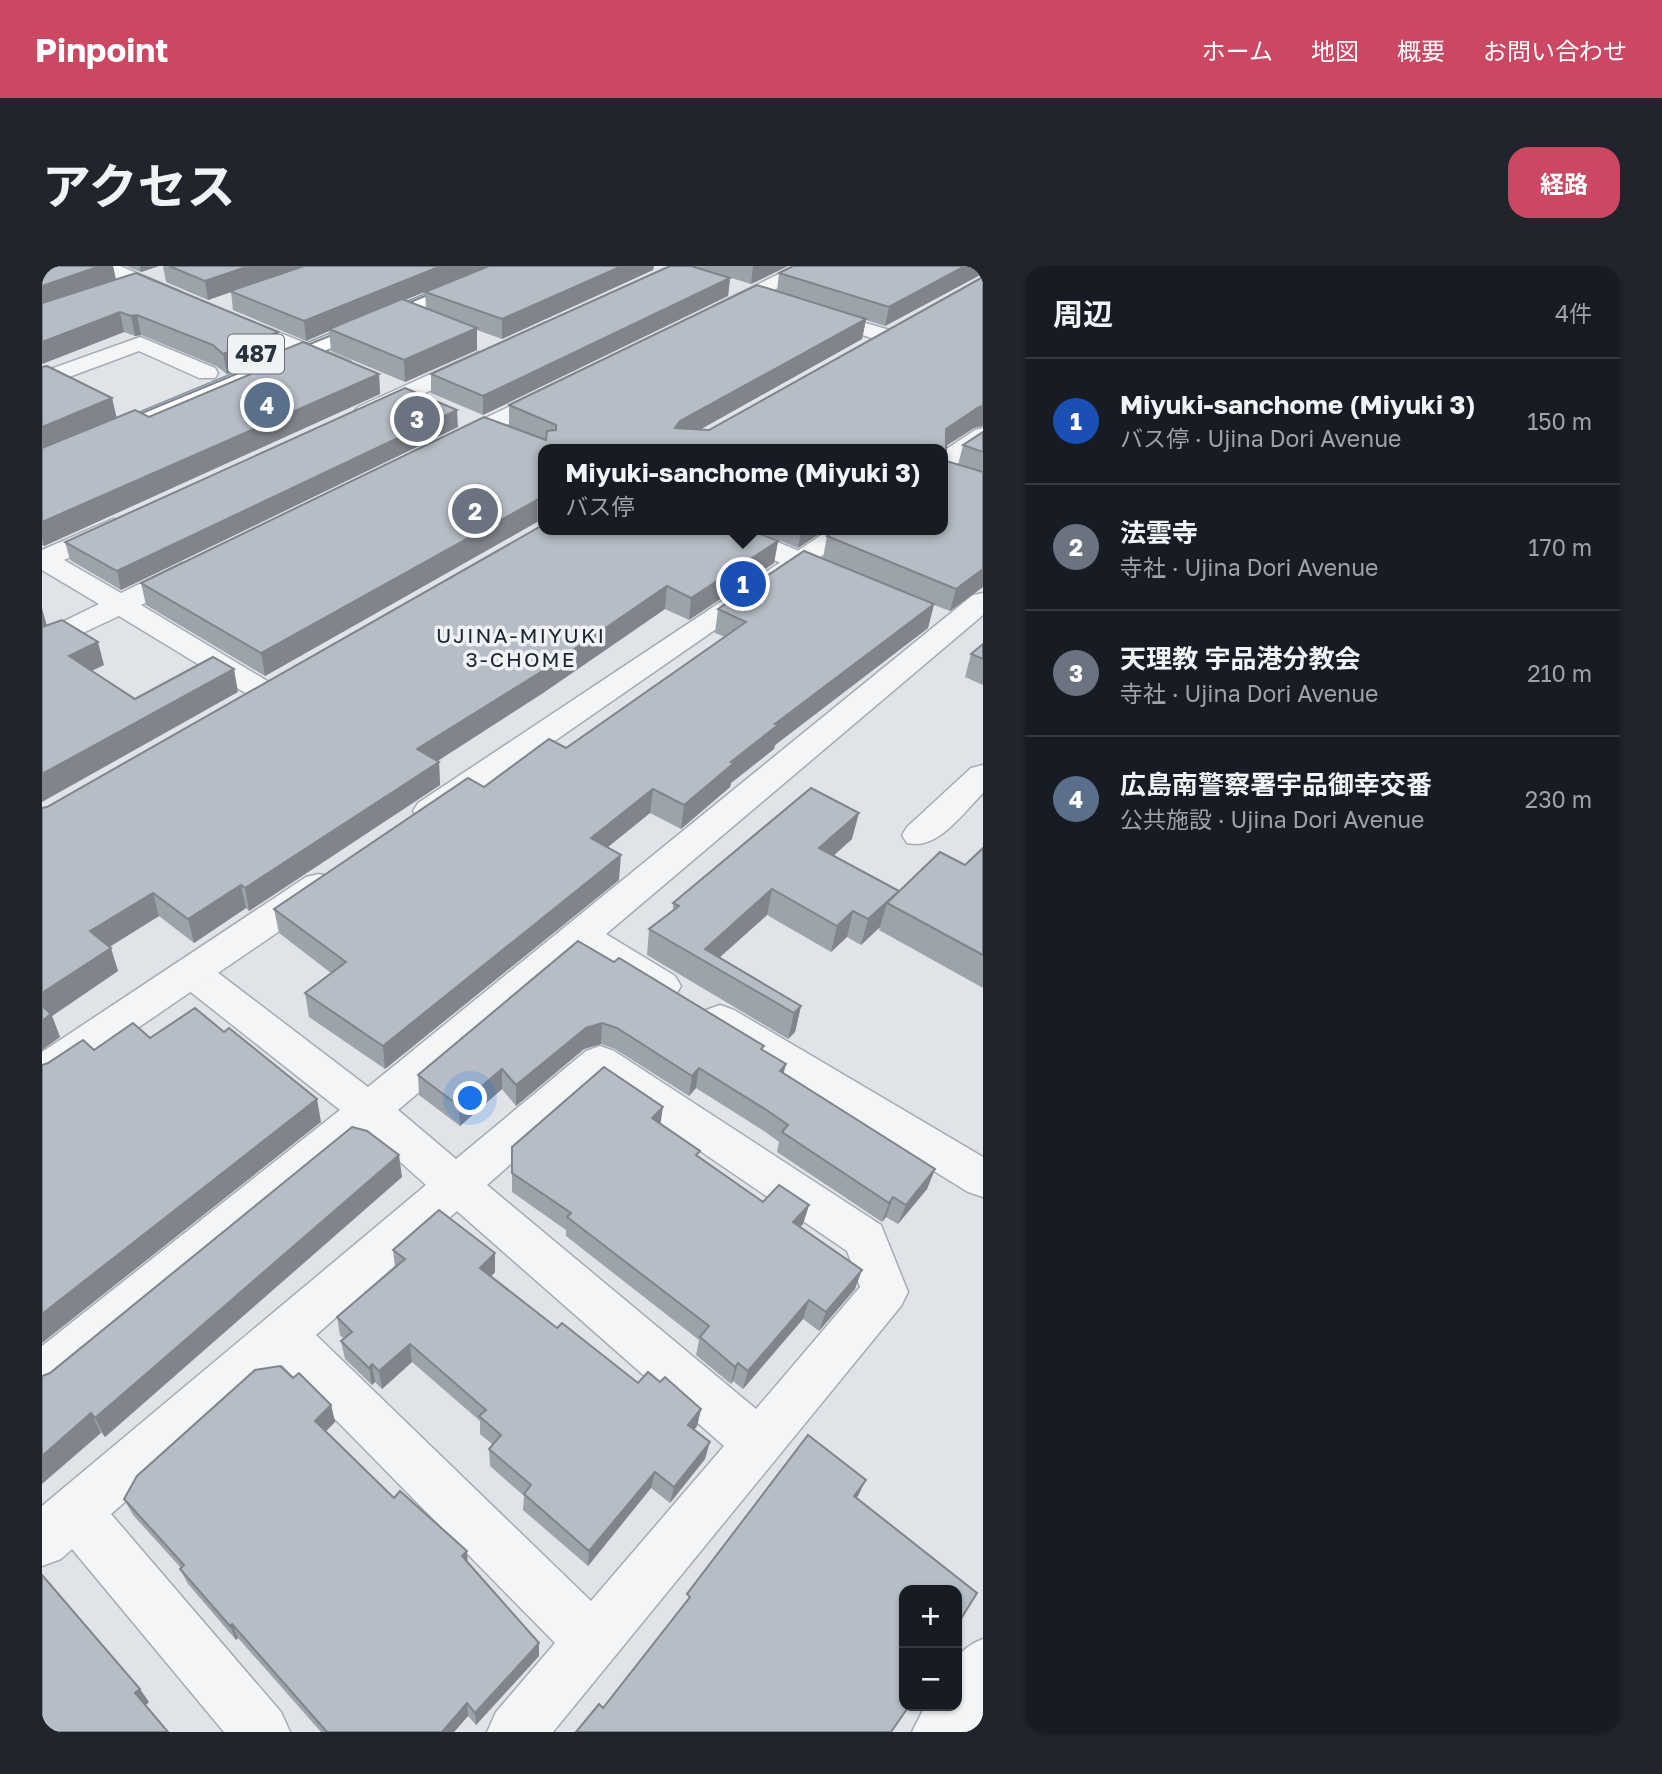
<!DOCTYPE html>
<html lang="ja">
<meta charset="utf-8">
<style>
:root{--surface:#171b24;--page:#20242c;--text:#f1f3f6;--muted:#9ea1a6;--line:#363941;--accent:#cc4762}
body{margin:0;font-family:"Golos Text","Noto Sans JP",sans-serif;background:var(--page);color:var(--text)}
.controls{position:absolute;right:21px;bottom:21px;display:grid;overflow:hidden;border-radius:14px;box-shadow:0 2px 5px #0004}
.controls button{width:63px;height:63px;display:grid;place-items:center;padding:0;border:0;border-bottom:2px solid var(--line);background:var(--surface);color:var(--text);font:35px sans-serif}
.you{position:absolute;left:429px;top:833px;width:24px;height:24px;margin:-18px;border:5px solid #fff;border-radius:50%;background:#1a73e8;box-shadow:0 0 0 10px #1a73e833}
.badge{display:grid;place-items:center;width:46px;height:46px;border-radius:50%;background:var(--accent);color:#fff;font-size:23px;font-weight:700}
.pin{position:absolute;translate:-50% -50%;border:4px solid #fff;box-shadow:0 2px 7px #0006}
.popup{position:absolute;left:496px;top:178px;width:410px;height:91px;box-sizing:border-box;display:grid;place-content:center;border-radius:14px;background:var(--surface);filter:drop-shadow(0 2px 5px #0005);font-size:23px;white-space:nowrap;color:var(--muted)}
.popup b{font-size:26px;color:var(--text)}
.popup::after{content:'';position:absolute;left:50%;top:100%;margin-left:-14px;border:14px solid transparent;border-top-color:var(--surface)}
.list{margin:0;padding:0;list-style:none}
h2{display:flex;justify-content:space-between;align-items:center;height:91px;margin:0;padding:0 28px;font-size:30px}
h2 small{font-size:23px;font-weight:400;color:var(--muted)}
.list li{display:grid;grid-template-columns:46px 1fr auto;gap:21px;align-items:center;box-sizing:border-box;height:126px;padding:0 28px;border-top:2px solid var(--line)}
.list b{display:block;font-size:26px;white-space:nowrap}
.list p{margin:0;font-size:23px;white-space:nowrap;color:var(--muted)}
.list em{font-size:23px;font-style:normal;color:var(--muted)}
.map{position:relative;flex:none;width:941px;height:1466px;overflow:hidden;border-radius:21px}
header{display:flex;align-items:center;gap:42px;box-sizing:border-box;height:98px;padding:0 35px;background:var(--accent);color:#fff}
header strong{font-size:33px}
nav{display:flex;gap:38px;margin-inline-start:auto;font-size:24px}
.intro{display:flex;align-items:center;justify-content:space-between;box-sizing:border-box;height:168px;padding:0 42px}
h1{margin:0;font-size:49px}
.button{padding:18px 32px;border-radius:21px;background:var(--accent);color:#fff;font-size:24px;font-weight:700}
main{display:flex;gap:42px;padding:0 42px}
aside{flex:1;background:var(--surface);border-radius:21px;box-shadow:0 2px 5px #0004}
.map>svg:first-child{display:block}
</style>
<header>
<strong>Pinpoint</strong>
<nav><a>ホーム</a><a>地図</a><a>概要</a><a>お問い合わせ</a></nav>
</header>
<div class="intro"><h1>アクセス</h1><a class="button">経路</a></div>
<main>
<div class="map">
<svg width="941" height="1466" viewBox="0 0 941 1466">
<rect width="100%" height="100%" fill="#e0e4e9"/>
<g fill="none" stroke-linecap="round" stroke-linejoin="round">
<defs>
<g id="minor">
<polygon points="51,0 78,0 139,26 142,30 139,34 125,34 54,4"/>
<polygon points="753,0 778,0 686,48 672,48 669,44 672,40"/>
<polygon points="772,42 851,65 854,70 843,76 765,52 762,48"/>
<polygon points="188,47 308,95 311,100 300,107 292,105 181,57 178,53"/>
<polygon points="98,71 173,102 176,107 173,112 157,112 97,85 0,121 0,106"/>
<polygon points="437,86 448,93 445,98 332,151 316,151 312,146 316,141"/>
<polygon points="515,118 523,120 526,125 523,130 415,184 397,184 394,179 397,174"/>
<polygon points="71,253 80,255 84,261 80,267 22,294 79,327 140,297 160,297 164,303 160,309 99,339 232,419 236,425 232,431 221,434 210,431 77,350 0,386 0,366 57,338 0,304 0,284"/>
<polygon points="671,264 706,264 806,305 810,311 806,317 786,317 675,270"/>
<path d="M941,327V349L564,668L633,710L639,720L633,730C602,739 566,705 540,688L356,844L414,893L544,785L558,780L572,785L839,959L866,1026L859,1040L511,1466H445L454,1446L513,1377L240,1099L69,1248L239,1446L248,1466H182L30,1283L19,1293L0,1300V1240L384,919L327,868L17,1125L0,1131V1080L298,844L136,716L130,706L136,696L149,692L162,696L326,821L931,329ZM560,818L805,985L818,1021L714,1143L445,919ZM415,945L682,1180L549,1335L274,1069Z"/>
<path d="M941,499V527C921,547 895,585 865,577L860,569L865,561L929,502Z"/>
<polygon points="678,739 692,744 941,891 941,931 926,926 664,764 658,754 664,744"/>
<path d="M941,1373V1452L932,1466H870L883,1440H915C915,1405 904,1388 941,1373Z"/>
</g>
<g id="tertiary">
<polygon points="941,162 941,180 909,202 900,204 900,186 933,164"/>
<polygon points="787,264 817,264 400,553 388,556 376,553 371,545 376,537"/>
<polygon points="277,608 290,611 295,620 290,629 14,818 0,823 0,786 264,611"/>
</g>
<polygon id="trunk" points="452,0 479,0 476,4 0,203 0,187"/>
</defs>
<use href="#minor" stroke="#a5abb3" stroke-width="3"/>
<use href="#tertiary" stroke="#a5abb3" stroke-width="3"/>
<use href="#trunk" stroke="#88929f" stroke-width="3"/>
<use href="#minor" fill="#f3f5f7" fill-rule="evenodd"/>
<use href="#tertiary" fill="#f3f5f7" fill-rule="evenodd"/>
<use href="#trunk" fill="#fff" fill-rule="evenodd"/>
<g stroke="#7a8492" stroke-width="2">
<polyline points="349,44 400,23"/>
<polyline points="248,86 307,62"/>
<polyline points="83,154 226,95"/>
</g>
</g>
<g fill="#9da3aa">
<polygon points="0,0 71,0 74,13 238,85 337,108 338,128 2,280 0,279 0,101 70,132 74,152 107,151 208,109 207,99 185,108 174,100 99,69 93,70 82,66 0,98"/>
<polygon points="84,0 117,0 99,6"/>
<polygon points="121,0 446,0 362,34 384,43 383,26 611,4 460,73 435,64 435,84 363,116 289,85 287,65 264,75 191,44 189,26 166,34 124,16"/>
<polygon points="650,0 746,0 709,18"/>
<polygon points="941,0 941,8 940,8 843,60 824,54 820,73 657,164 667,164 941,11 941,160 932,162 904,180 904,195 916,199 921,179 941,166 941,321 908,345 892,339 886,362 733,479 732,483 689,517 688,521 639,563 608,547 565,582 577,614 343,803 267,751 263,727 289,707 237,667 232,643 442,521 524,482 683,371 673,367 676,343 781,292 785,270 900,264 900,183 501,183 501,255 495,256 223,410 104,339 99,317 477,164 467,160 467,139 735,25 737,7"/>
<polygon points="688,12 686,30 441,149 389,127 389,108"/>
<polygon points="416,161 79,324 28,294 23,276"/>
<polygon points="712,264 783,264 756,282"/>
<polygon points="736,275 732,297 647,354 623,343 501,427 395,495 397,496 398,519 207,645 204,642 152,677 117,650 67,681 76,705 10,750 18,771 0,784 5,541"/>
<polygon points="941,378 941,419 923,411 929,388"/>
<polygon points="810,573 791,590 857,625 923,599 941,582 941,722 837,664 838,661 819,679 805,671 789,686 725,649 677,692 759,740 753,766 746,773 605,689 607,663 631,644 631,637"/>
<polygon points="536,675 721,784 742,807 893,903 885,923 856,958 844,951 840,956 735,886 737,876 722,865 654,822 647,830 573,783 559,778 542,783 474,840 460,823 418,860 377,829 376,809"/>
<polygon points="619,858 657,891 721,936 767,939 761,958 758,961 813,1023 777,1065 761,1053 701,1123 691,1115 689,1118 654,1089 657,1074 524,970 524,964 470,926 470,881"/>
<polygon points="360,911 63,1171 8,1107"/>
<polygon points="351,984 453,1006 449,1011 515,1062 596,1117 618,1116 659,1143 655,1160 652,1164 663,1193 628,1237 609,1222 546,1300 481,1244 482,1230 448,1200 447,1183 451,1179 438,1168 438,1155 370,1096 340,1123 333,1116 330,1119 303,1093 299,1075 302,1073 298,1069 295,1051 353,1002"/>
<polygon points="251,1112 289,1139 293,1156 284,1165 352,1232 425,1285 425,1296 497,1377 497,1390 434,1459 426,1450 412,1466 279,1466 196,1372 194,1374 146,1318 138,1303 139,1302 91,1249 82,1233"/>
</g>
<g fill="#80848b">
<polygon points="58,0 71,0 74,15 0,41 0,20"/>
<polygon points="98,0 117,0 99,6"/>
<polygon points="207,0 265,0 188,25 189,26 166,34 163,15"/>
<polygon points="399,0 446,0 290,64 287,63 287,65 264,75 262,55"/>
<polygon points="580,0 612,0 611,4 460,73 460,53"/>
<polygon points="711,0 746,0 709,18"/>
<polygon points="923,0 941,0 940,8 843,60 847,41"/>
<polygon points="688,12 686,30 441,149 441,130"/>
<polygon points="78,46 82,66 0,98 0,76"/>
<polygon points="95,49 99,69 93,70 89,50"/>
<polygon points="824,53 820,73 636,176 633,162 638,155"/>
<polygon points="435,62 435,84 363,116 362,94"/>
<polygon points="236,66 238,86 185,108 181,88"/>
<polygon points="337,108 338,128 2,280 0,272 0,256"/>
<polygon points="70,132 75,153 0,184 0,161"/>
<polygon points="941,140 941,160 932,162 899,183 904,163 937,141"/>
<polygon points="415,144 416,161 79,324 75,305"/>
<polygon points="495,234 495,256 223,410 219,387"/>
<polygon points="759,264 783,264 756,282"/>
<polygon points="736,275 732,297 647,354 649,332"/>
<polygon points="941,303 941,321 908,345 914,323"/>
<polygon points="625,320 623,343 501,427 377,507 375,483"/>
<polygon points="892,338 886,362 733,479 732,483 689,517 688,521 639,563 642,539 689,496 733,458"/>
<polygon points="0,342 5,360 0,364"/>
<polygon points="56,376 62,399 33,413 27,390"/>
<polygon points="192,403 196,426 0,536 0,508"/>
<polygon points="397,496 398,519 207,645 203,622"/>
<polygon points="611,523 608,547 547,596 549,572"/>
<polygon points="817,547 810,573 771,608 777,582"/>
<polygon points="579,589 577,614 343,803 341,780"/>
<polygon points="199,619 204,642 152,677 146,653"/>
<polygon points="730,623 725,649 669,699 663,683"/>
<polygon points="857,625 845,637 838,661 819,679 826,653"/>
<polygon points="111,627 117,650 56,688 48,665"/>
<polygon points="811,645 805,671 789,686 795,660"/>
<polygon points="69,682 76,705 10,750 18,771 0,784 0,727"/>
<polygon points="759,740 753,766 746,773 752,747"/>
<polygon points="560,757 559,778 542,783 474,840 474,819 544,762"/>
<polygon points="744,798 739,818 738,805"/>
<polygon points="657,802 654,822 647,830 650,810"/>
<polygon points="460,803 460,823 418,860 417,840"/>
<polygon points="275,833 279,856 0,1077 0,1048"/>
<polygon points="621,841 618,861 610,852"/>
<polygon points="357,889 360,911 63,1171 53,1152"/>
<polygon points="893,903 885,923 856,958 864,939"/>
<polygon points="851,931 844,951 840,956 847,937"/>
<polygon points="767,939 761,958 745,976 751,956"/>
<polygon points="453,987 453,1006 438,1021 438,1002"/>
<polygon points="820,1004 813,1023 777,1065 784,1046"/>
<polygon points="767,1034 761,1053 701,1123 706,1105"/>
<polygon points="368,1078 370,1096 340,1123 337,1105"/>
<polygon points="696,1097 691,1115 689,1118 693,1101"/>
<polygon points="330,1098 333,1116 330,1119 327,1102"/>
<polygon points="289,1139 293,1156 277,1172 273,1155"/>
<polygon points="659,1143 655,1160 642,1176 646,1159"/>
<polygon points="49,1147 59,1167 0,1218 0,1190"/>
<polygon points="668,1176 663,1193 628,1237 632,1221"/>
<polygon points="613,1206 609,1222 546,1300 547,1285"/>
<polygon points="824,1214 816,1230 804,1246 812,1230"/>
<polygon points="425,1285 426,1301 420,1290"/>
<polygon points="190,1358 196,1372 194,1374 188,1360"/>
<polygon points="497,1377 497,1390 434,1459 433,1447"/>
<polygon points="98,1423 107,1436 103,1440 93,1427"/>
<polygon points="425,1437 426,1450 412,1466 400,1466"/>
</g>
<g fill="#b7bdc6" stroke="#80848b" stroke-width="2">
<polygon points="0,0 58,0 0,20"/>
<polygon points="127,0 207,0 163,15"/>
<polygon points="262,0 399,0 262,55 188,25"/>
<polygon points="447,0 580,0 460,53 383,26"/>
<polygon points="628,0 649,0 688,12 441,130 389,108"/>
<polygon points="751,0 923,0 847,41 737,7"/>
<polygon points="94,7 236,66 181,88 171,79 95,49 89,50 78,46 0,76 0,37"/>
<polygon points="941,11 941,140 937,141 904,163 904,195 941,206 941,303 914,323 785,270 794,264 900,264 900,183 501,183 501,233 495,234 219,387 99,317 442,151 504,174 505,165 514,164 514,159 467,139 715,19 824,53 638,155 633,162 667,164"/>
<polygon points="360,33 435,62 362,94 287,63"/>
<polygon points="261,76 337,108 0,256 0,182 93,144 107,151 221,103 207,98"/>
<polygon points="5,100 70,132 0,161 0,101"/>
<polygon points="363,122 415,144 75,305 23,276"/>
<polygon points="941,166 941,186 921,179"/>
<polygon points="501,259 501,264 709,264 736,275 649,332 625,320 502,404 375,483 397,496 203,622 199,619 146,653 111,627 48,665 69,682 0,727 0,542 5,541"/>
<polygon points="762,285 892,338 733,458 736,459 689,496 692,497 642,539 611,523 549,572 579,589 341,780 263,727 304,696 232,643 426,512 442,521 507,473 524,482 704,356 676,343"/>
<polygon points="20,354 56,376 27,390 93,433 171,391 192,403 0,508 0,361"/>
<polygon points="941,378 941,393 929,388"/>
<polygon points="769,522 817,547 777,582 857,625 826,653 811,645 795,660 730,623 663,683 759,740 752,747 607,663 637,640 631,637"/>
<polygon points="941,582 941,689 845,637 898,586 923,599"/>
<polygon points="536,675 572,696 577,692 722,780 719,783 744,798 738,805 893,903 864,939 851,931 847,937 740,866 746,859 726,845 657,802 650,810 575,762 560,757 544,762 474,819 460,803 417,840 376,809"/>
<polygon points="0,740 9,748 0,755"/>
<polygon points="153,742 182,766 187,762 275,833 0,1048 0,799 6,797 41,774 52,784 91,757 108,772"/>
<polygon points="562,801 621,841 610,852 658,885 654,889 721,936 737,919 767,939 751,956 820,1004 784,1046 767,1034 706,1105 696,1097 693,1101 658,1071 667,1060 525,951 529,947 470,907 470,881"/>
<polygon points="310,861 325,865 357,889 53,1152 49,1147 0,1190 0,1110 8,1107"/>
<polygon points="397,944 453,987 438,1002 515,1062 520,1057 596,1117 606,1106 618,1116 623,1111 659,1143 646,1159 668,1176 632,1221 613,1206 547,1285 482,1228 489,1219 447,1183 459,1169 437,1150 444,1144 368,1078 337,1105 330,1098 327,1102 299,1075 310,1066 295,1051 363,993 351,984"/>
<polygon points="238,1100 251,1112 257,1107 289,1139 273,1155 352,1232 358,1225 425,1285 420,1290 497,1377 433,1447 425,1437 400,1466 285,1466 190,1358 188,1360 138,1303 142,1299 82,1233 95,1210 213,1104"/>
<polygon points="766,1169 824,1214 812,1230 935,1327 915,1359 915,1324 862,1324 862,1440 867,1440 849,1466 534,1466 557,1438 561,1442 648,1331 645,1328"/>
<polygon points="0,1309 98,1423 93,1427 126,1466 0,1466"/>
</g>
<g text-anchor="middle" stroke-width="7" stroke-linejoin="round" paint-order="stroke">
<g font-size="21" letter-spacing="2" fill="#1b2431" stroke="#f0f3f6">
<text x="479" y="377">UJINA-MIYUKI<tspan x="479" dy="24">3-CHOME</tspan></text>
</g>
<rect fill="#f0f3f6" stroke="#656d77" stroke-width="2" x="186" y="68.5" width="56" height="39" rx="5"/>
<g font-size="23" font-weight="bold" fill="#293340">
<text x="214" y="96">487</text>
</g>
</g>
</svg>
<div class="controls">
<button>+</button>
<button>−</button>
</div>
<div class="you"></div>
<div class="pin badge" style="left:701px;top:318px;background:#1a4fb4">1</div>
<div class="popup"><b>Miyuki-sanchome (Miyuki 3)</b>バス停</div>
<div class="pin badge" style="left:433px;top:245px;background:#6b7280">2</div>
<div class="pin badge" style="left:375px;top:153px;background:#6b7280">3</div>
<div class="pin badge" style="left:225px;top:139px;background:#5c6f8a">4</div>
</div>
<aside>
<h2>周辺<small>4件</small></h2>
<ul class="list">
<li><span class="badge" style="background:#1a4fb4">1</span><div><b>Miyuki-sanchome (Miyuki 3)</b><p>バス停 · Ujina Dori Avenue</p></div><em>150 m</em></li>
<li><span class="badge" style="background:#6b7280">2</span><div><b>法雲寺</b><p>寺社 · Ujina Dori Avenue</p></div><em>170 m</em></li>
<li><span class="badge" style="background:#6b7280">3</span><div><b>天理教 宇品港分教会</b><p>寺社 · Ujina Dori Avenue</p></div><em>210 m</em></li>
<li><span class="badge" style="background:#5c6f8a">4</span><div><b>広島南警察署宇品御幸交番</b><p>公共施設 · Ujina Dori Avenue</p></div><em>230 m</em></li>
</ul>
</aside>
</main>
